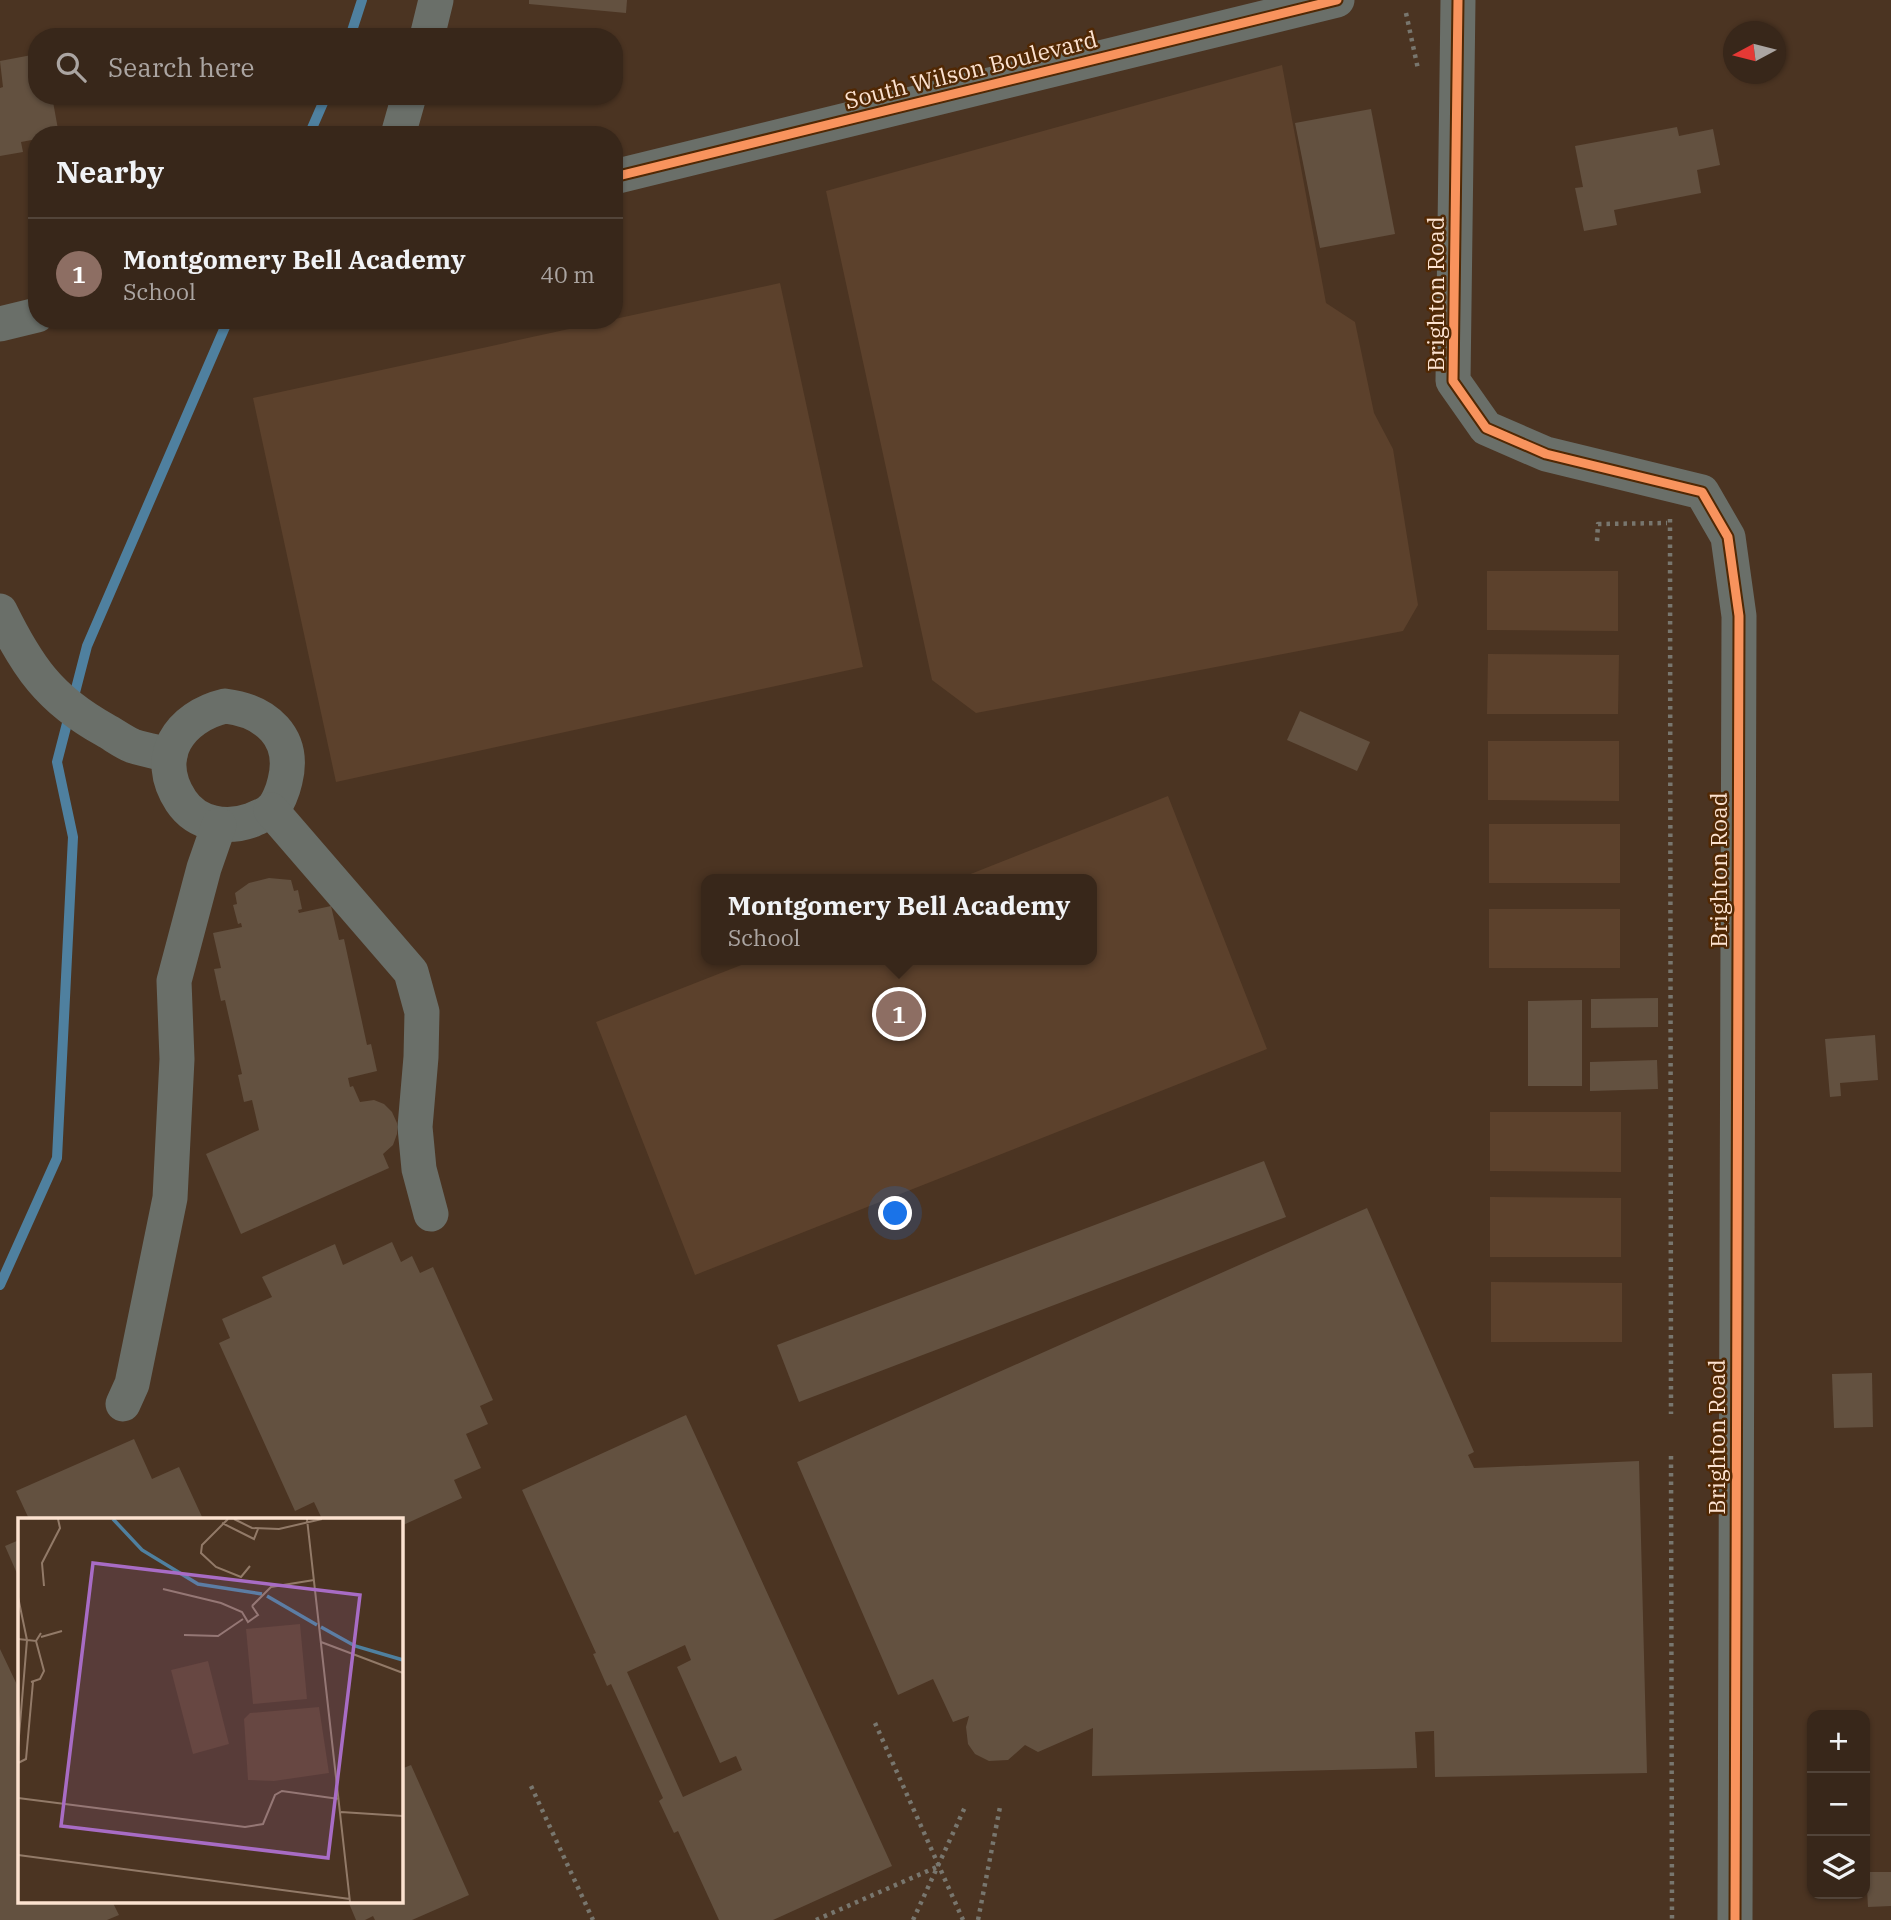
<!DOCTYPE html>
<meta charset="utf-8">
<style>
:root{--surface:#38271a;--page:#3f2f23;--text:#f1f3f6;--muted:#aba5a2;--line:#524439;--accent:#bea593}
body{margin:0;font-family:"IBM Plex Serif",serif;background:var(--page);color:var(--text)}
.controls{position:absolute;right:21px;bottom:21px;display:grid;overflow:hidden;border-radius:14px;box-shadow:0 2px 5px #0004}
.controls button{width:63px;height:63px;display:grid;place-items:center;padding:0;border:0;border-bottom:2px solid var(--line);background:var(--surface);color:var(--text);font:35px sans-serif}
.compass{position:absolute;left:1723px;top:21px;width:63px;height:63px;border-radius:50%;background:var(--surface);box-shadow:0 2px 5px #0004;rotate:263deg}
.you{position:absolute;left:896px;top:1214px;width:24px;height:24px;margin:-18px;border:5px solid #fff;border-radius:50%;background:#1a73e8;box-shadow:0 0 0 10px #1a73e833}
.badge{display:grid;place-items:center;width:46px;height:46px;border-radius:50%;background:var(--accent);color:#fff;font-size:23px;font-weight:700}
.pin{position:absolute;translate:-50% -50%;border:4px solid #fff;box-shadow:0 2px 7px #0006}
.popup{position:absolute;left:701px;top:874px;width:396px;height:91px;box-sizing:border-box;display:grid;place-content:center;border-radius:14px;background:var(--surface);filter:drop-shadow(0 2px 5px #0005);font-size:23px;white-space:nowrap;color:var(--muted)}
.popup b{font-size:26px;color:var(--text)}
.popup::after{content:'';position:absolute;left:50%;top:100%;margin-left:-14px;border:14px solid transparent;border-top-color:var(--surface)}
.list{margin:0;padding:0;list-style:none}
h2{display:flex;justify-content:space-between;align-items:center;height:91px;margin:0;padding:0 28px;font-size:30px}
h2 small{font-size:23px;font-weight:400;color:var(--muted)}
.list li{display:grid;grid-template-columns:46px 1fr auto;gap:21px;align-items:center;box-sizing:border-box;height:112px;padding:0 28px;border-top:2px solid var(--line)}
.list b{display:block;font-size:26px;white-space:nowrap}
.list p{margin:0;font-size:23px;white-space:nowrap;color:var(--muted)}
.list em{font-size:23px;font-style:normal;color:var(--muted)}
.icon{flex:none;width:38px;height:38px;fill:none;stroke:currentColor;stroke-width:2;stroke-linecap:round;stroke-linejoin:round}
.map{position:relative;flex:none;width:1891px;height:1920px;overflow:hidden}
.search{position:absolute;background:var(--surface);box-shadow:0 2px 5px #0004;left:28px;top:28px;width:595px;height:77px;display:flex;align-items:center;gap:18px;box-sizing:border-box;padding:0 24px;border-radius:28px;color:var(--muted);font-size:26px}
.panel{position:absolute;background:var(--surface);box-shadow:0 2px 5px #0004;left:28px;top:126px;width:595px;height:203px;border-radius:28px}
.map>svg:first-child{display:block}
</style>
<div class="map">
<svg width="1891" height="1920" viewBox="0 0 1891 1920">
<rect width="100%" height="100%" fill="#4b3422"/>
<g fill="#5c412c">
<polygon points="1282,65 1326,303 1355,322 1374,413 1393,449 1418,605 1403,631 976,713 932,680 826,191"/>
<polygon points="780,283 863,667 336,782 253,398"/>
<polygon points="1487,571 1618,571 1618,631 1487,630"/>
<polygon points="1488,654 1619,655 1618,714 1487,714"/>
<polygon points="1488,741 1619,741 1619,801 1488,800"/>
<polygon points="1168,796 1267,1049 695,1275 596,1022 754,960 1092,960 1092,879 958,879"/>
<rect x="1489" y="824" width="131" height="59"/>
<rect x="1489" y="909" width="131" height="59"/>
<polygon points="1490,1112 1621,1112 1621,1172 1490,1171"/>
<polygon points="1490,1197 1621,1198 1621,1257 1490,1257"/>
<polygon points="1491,1282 1622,1283 1622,1342 1491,1342"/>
</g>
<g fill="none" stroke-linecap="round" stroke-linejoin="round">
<g stroke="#4f809f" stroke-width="10">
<polyline points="350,37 362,0"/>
<polyline points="309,135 326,96"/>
<polyline points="0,1285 57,1158 73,837 57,762 87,646 228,320"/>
</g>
</g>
<g fill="#635140" fill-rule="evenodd">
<polygon points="529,0 627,0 626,13 529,4"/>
<polygon points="37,54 37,96 52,96 59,135 37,135 37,139 21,142 23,152 0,156 0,88 3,87 0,61"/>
<polygon points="1371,109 1395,234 1320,248 1295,123"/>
<polygon points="1677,127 1679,136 1713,129 1720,165 1697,170 1701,193 1614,210 1617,225 1584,231 1575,188 1583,187 1575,146"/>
<polygon points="1300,711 1370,742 1357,771 1287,740"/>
<polygon points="269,878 291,880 294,891 298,890 302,909 298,910 299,913 331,906 339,940 344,939 367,1045 371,1044 377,1071 348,1078 350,1087 353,1086 360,1102 374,1100 384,1104 392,1112 397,1123 397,1134 393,1145 383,1154 389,1168 241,1234 206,1154 259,1130 252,1100 244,1102 238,1075 242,1074 225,1000 221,1001 214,969 221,968 213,933 242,927 241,923 238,924 233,905 237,904 235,893 249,883"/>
<polygon points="1658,998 1658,1027 1591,1028 1591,999"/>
<polygon points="1582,1000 1582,1086 1528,1086 1528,1001"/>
<polygon points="1875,1035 1878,1080 1840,1083 1841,1096 1830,1097 1825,1039"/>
<polygon points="1657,1060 1658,1089 1590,1091 1590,1062"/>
<polygon points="1264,1161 1286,1217 799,1402 777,1345"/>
<polygon points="1367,1208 1474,1452 1468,1455 1474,1468 1639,1461 1647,1773 1435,1777 1434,1731 1415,1732 1417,1768 1092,1776 1093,1728 1038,1752 1025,1745 1008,1760 989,1761 975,1754 968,1744 966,1727 969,1716 953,1722 933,1679 898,1695 797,1462"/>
<polygon points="392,1242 401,1262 412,1256 420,1273 433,1267 493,1400 480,1406 488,1424 466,1434 481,1468 454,1480 462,1498 401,1526 401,1519 322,1519 314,1502 295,1511 219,1343 230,1338 222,1319 272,1297 262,1277 335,1244 343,1265"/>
<polygon points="1872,1373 1873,1427 1834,1428 1832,1374"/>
<path d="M686,1415L892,1866L773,1920H719L678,1831L674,1833L659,1801L663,1798L611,1684L607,1686L593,1654L596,1653L522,1490ZM685,1645L691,1660L677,1667L720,1763L736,1756L742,1770L683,1797L627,1672Z"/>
<polygon points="134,1439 152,1479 179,1467 203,1519 29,1519 16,1491"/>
<polygon points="19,1540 19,1578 5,1546"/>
<polygon points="0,1649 19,1689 19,1901 112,1901 119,1915 107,1920 0,1920"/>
<polygon points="411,1765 469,1895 412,1920 375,1920 373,1916 365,1920 356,1920 348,1901 401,1901 401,1769"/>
<polygon points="1866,1872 1891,1872 1891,1906 1868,1907"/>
</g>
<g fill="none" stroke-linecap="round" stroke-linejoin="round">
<g stroke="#78766e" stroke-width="4.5" stroke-dasharray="3.5 5" stroke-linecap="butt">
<polyline points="1406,13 1418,69"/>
<polyline points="1670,519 1671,1414"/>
<polyline points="1597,541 1598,524 1667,523"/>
<polyline points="1671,1456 1672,1920"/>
<polyline points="875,1723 963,1920"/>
<polyline points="531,1786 593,1920"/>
<polyline points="816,1920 939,1866"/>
<polyline points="913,1920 965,1807"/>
<polyline points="978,1920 1000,1807"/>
</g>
<g stroke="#6a6f69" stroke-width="35">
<polyline points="1458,0 1453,381 1486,428 1546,454 1702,492 1728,537 1739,616 1735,1920"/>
<polyline points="427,37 436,0"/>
<polyline points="398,135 409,96"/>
<polyline points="614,177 1337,0"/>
<polyline points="0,324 37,315"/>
<path d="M0,611C27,666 49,699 105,730C114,735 123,742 133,746C145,750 158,752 170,755"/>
<path d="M225,706C266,711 296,737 285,781C283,790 278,804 271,810C267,814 258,817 252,820C227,829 197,825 181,801C152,757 179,717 225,706Z"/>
<polyline points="271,810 411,972 422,1012 421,1057 415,1127 419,1169 431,1214"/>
<polyline points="123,1404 132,1384 170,1198 177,1059 174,981 204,868 219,825"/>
</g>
<defs>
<g id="cycleway">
<polyline points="1458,0 1453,381 1486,428 1546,454 1702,492 1728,537 1739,616 1735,1920"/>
<polyline points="614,177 1337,0"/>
</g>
</defs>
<use href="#cycleway" stroke="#502804" stroke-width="13"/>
<use href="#cycleway" stroke="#f8935d" stroke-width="9"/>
</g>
<g text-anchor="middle" stroke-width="5" stroke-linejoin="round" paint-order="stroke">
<g font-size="23" fill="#fce2d0" stroke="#502804">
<text transform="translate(971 70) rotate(-14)" y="8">South Wilson Boulevard</text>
<text transform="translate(1436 294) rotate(-90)" y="8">Brighton Road</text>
<text transform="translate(1719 870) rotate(-90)" y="8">Brighton Road</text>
<text transform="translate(1717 1437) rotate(-90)" y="8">Brighton Road</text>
</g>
</g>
<g transform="translate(18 1518)">
<rect width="385" height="385" fill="#4b3422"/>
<path d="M282,106L289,181L235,186L228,111ZM190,143L211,226L175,236L153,152ZM301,189L311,255L256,263L230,262L226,201L232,195Z" fill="#5c412c"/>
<path fill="none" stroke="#4f809f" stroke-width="3.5" d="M95,1L124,32L180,66L244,76M249,78L299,107M303,109L337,128L385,142"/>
<path fill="none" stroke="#927a68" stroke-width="2" d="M210,1L184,27L183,35L198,49L223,59L232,48M216,1L234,10L261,11L304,1M289,1L332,384M204,5L236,21L240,11M26,68L24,45L42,10L40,1M145,71L203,85L224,94L230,104L240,97L234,88M0,79L9,122L0,230M234,88L253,69L296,62M166,117L200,118L225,101M23,119L44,113M0,121L18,123L23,115M303,124L385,155M13,164L22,161L26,153L18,123M0,245L8,241L15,164M0,280L227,309L245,306L257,277L264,273L321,281M323,294L385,298M0,337L332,381"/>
<path fill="#a86cc5" fill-opacity="0.15" stroke="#a86cc5" stroke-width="3.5" d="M75,45L342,77L310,340L43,308Z"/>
<rect width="385" height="385" fill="none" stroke="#fce2d0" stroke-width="3.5"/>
</g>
</svg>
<div class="controls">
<button>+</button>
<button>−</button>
<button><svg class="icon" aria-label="layers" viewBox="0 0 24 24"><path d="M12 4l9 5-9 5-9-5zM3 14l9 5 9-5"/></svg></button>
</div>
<svg class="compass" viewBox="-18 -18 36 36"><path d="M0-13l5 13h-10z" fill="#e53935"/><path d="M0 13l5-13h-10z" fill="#aba5a2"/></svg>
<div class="you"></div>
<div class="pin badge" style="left:899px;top:1014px;background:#8d6e63">1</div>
<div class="popup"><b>Montgomery Bell Academy</b>School</div>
<div class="search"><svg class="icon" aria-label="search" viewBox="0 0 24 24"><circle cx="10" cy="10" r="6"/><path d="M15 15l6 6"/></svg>Search here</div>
<section class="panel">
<h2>Nearby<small></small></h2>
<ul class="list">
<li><span class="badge" style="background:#8d6e63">1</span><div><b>Montgomery Bell Academy</b><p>School</p></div><em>40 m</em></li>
</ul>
</section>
</div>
